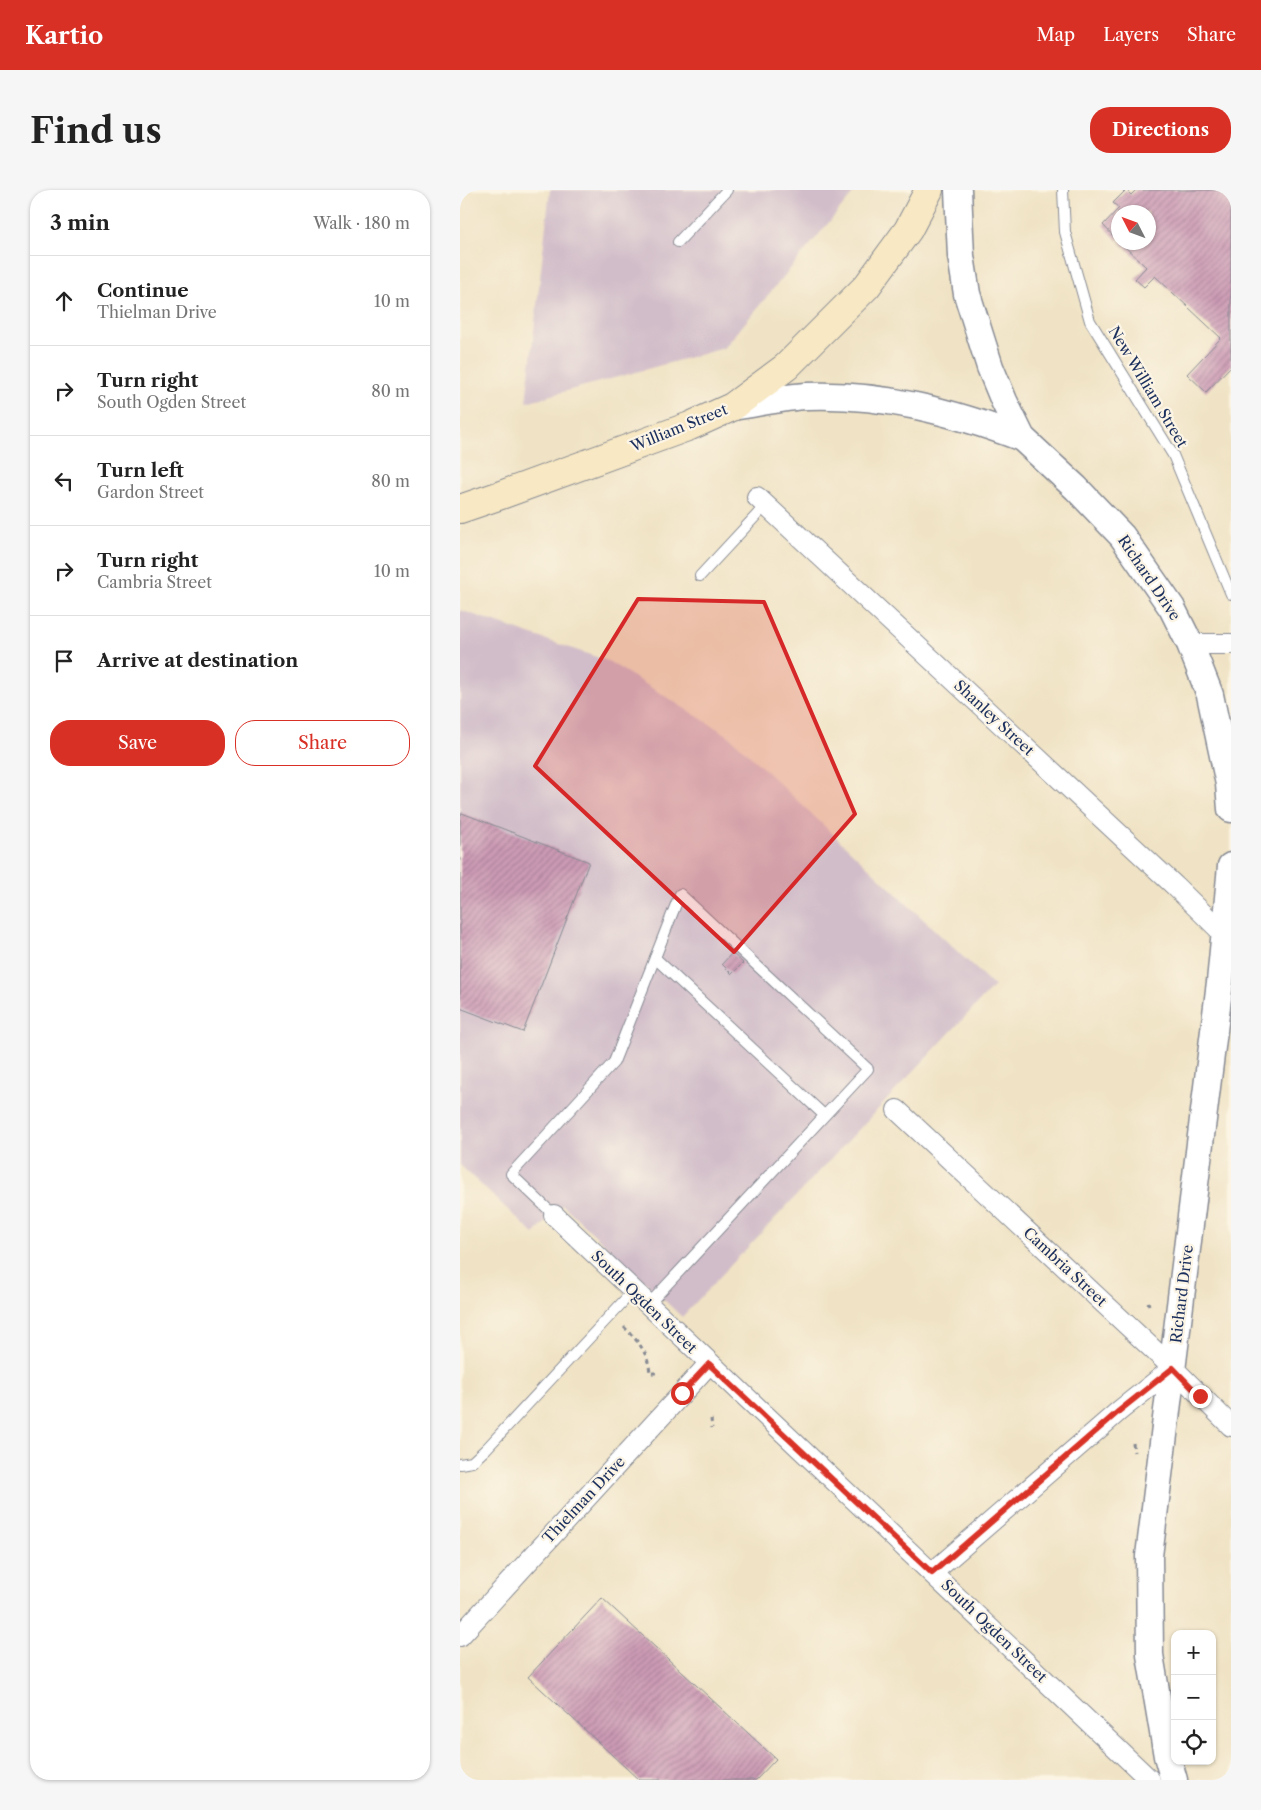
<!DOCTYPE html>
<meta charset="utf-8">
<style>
:root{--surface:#fff;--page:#f6f6f6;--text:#222;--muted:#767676;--line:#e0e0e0;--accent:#d93025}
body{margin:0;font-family:"Libre Caslon Text",serif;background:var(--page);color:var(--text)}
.controls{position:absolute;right:15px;bottom:15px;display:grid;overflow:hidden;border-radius:10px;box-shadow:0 1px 4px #0004}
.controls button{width:45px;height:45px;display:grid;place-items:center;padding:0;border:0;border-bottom:1px solid var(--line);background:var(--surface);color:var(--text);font:25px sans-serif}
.compass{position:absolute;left:651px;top:15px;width:45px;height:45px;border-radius:50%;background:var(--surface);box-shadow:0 1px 4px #0004;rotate:312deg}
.stop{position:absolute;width:15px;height:15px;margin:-11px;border:4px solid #d93025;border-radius:50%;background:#fff}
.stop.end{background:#d93025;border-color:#fff;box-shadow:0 1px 5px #0008}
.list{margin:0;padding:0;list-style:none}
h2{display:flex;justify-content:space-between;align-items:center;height:65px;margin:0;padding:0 20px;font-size:21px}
h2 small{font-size:16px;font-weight:400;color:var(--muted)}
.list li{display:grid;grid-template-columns:32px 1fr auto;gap:15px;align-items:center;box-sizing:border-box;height:90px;padding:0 20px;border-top:1px solid var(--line)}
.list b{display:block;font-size:19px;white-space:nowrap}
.list p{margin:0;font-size:16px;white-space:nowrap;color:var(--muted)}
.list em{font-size:16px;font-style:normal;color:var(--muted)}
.actions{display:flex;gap:10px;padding:15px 20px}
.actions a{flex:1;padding:11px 0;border:1px solid var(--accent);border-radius:20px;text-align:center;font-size:18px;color:var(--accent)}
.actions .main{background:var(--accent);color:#fff}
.icon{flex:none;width:28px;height:28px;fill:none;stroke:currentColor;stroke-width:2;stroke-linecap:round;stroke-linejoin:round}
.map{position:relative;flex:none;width:771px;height:1590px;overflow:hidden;border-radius:20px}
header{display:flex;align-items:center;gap:30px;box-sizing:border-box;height:70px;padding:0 25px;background:var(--accent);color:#fff}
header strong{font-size:24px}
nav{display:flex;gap:28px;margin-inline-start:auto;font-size:18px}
.intro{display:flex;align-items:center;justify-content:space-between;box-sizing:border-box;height:120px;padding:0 30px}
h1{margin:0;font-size:35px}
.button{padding:12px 22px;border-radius:20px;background:var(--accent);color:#fff;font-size:18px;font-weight:700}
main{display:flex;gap:30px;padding:0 30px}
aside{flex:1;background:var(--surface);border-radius:20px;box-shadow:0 1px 4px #0004}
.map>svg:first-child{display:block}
</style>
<header>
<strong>Kartio</strong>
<nav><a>Map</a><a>Layers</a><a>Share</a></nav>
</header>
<div class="intro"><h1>Find us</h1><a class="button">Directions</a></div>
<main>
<aside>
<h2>3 min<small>Walk · 180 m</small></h2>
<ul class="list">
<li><svg class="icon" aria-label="ahead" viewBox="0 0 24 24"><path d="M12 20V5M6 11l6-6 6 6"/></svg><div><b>Continue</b><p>Thielman Drive</p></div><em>10 m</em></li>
<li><svg class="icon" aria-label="right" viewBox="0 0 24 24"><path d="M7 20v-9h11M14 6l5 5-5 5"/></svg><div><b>Turn right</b><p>South Ogden Street</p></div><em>80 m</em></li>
<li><svg class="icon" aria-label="left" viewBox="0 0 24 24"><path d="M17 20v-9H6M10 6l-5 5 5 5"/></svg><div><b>Turn left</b><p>Gardon Street</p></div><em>80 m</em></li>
<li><svg class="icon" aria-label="right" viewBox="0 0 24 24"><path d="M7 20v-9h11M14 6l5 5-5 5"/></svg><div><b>Turn right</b><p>Cambria Street</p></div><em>10 m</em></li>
<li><svg class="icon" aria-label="arrive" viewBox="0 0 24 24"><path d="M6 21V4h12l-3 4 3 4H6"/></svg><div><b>Arrive at destination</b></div></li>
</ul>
<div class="actions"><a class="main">Save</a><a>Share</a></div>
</aside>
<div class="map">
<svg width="771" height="1590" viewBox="0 0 771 1590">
<defs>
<pattern id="building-hatch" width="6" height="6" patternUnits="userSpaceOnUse" patternTransform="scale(1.25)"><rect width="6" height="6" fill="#cc9ab4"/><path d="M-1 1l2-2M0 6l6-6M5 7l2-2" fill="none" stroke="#a57e96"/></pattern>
</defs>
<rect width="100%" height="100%" fill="#fcf5e5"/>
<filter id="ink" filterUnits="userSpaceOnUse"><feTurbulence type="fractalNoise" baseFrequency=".02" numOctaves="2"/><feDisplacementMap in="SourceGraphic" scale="10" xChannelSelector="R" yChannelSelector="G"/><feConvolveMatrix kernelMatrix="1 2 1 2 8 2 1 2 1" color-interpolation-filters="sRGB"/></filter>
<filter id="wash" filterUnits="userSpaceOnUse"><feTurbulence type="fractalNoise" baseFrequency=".0096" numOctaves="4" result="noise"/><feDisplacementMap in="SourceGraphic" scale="20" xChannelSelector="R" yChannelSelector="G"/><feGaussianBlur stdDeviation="1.12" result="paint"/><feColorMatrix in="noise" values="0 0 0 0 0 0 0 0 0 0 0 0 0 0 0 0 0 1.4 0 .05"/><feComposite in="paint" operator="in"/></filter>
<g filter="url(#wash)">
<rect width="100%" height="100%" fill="#f0e3c5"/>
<g fill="#d1bdc9">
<polygon points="90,0 396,0 264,158 66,212"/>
<polygon points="0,420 148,471 269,546 534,796 222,1127 103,1015 74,1044 0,975"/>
</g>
<g id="blocks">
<g fill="url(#building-hatch)">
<polygon points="666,0 671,5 676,0 771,0 771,176 746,202 727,184 761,148 695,86 684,97 675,89 686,77 660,52 688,52 688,22 658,22 658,51 643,35 659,18 653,13"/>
<polygon points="2,623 129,672 63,842 0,818 0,627"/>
<polygon points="272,763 283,773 272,784 262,774"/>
<polygon points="142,1408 316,1569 296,1590 179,1590 68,1487"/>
</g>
</g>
</g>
<g filter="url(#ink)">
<use href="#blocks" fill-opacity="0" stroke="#868992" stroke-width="1"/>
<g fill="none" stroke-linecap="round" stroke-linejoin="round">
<defs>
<g id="service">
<polyline points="603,0 605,42 630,131 713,265 771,404"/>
<polyline points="218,52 267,0"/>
<polyline points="240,386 306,315"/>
<polyline points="195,768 364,925"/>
<polyline points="94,1025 51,984 154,872 220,704 408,879 188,1115"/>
<polyline points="0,1274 12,1272 26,1259 173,1101"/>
</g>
<g id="minor">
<polyline points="297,307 715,696 771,751"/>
<polyline points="730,454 771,454"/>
<polyline points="437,920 713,1178 771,1236"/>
<polyline points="94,1025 690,1590"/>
<polyline points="472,1383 659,1221 713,1178"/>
<polyline points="0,1446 249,1174"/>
</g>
<g id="tertiary">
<polyline points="498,0 501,66 507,104 530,177 544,211 562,248 616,298 662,346 712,418 730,454 750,505 769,594 771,619"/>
<path d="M272,217C296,214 322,207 347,206C422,203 493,222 562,248"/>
<polyline points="714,1590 707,1566 690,1465 689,1366 760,792 771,676"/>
</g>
<polyline id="secondary" points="0,319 41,305 230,236 272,217 326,177 407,96 448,40 469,0"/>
</defs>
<use href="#service" stroke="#868992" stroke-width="12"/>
<use href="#minor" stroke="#868992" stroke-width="22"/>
<use href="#tertiary" stroke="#868992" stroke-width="29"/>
<use href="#secondary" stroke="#868992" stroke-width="30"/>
<g stroke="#868992" stroke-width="3" stroke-dasharray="4 4" stroke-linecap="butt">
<polyline points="688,1112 689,1115"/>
<path d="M164,1137C178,1151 188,1162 190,1183H199"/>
<polyline points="251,1229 252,1238"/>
<polyline points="673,1253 674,1262"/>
</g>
<use href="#service" stroke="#fff" stroke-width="10"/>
<use href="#minor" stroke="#fff" stroke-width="20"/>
<use href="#tertiary" stroke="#fff" stroke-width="26"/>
<use href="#secondary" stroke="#f8e8c3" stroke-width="28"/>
</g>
</g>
<g fill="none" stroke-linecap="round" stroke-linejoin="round" filter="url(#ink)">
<polyline stroke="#d93025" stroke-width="6" points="222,1203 249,1174 472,1383 659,1221 713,1178 740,1206"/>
</g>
<path fill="#d62828" fill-opacity="0.2" stroke="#d62828" stroke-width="4" stroke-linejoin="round" d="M178,409L304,412L395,624L274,762L75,576Z"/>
<g text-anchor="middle" stroke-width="4.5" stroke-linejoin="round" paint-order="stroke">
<g font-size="15" fill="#1b2f5e" stroke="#fcf5e5">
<text transform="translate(688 197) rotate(59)" y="5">New William Street</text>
<text transform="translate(219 238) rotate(-22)" y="5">William Street</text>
<text transform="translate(689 388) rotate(56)" y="5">Richard Drive</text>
<text transform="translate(534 528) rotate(43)" y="5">Shanley Street</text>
<text transform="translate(605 1077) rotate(43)" y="5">Cambria Street</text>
<text transform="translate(722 1104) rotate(-83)" y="5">Richard Drive</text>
<text transform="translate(184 1112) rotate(44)" y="5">South Ogden Street</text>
<text transform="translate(124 1310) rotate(-47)" y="5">Thielman Drive</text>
<text transform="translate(534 1441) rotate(44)" y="5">South Ogden Street</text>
</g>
</g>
</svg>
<div class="controls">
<button>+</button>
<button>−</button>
<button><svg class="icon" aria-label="locate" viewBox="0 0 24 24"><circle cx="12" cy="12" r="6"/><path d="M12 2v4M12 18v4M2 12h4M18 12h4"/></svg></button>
</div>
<svg class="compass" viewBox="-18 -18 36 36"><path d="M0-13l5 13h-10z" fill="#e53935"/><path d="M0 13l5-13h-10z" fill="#767676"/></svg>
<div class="stop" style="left:222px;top:1203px"></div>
<div class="stop end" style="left:740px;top:1206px"></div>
</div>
</main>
